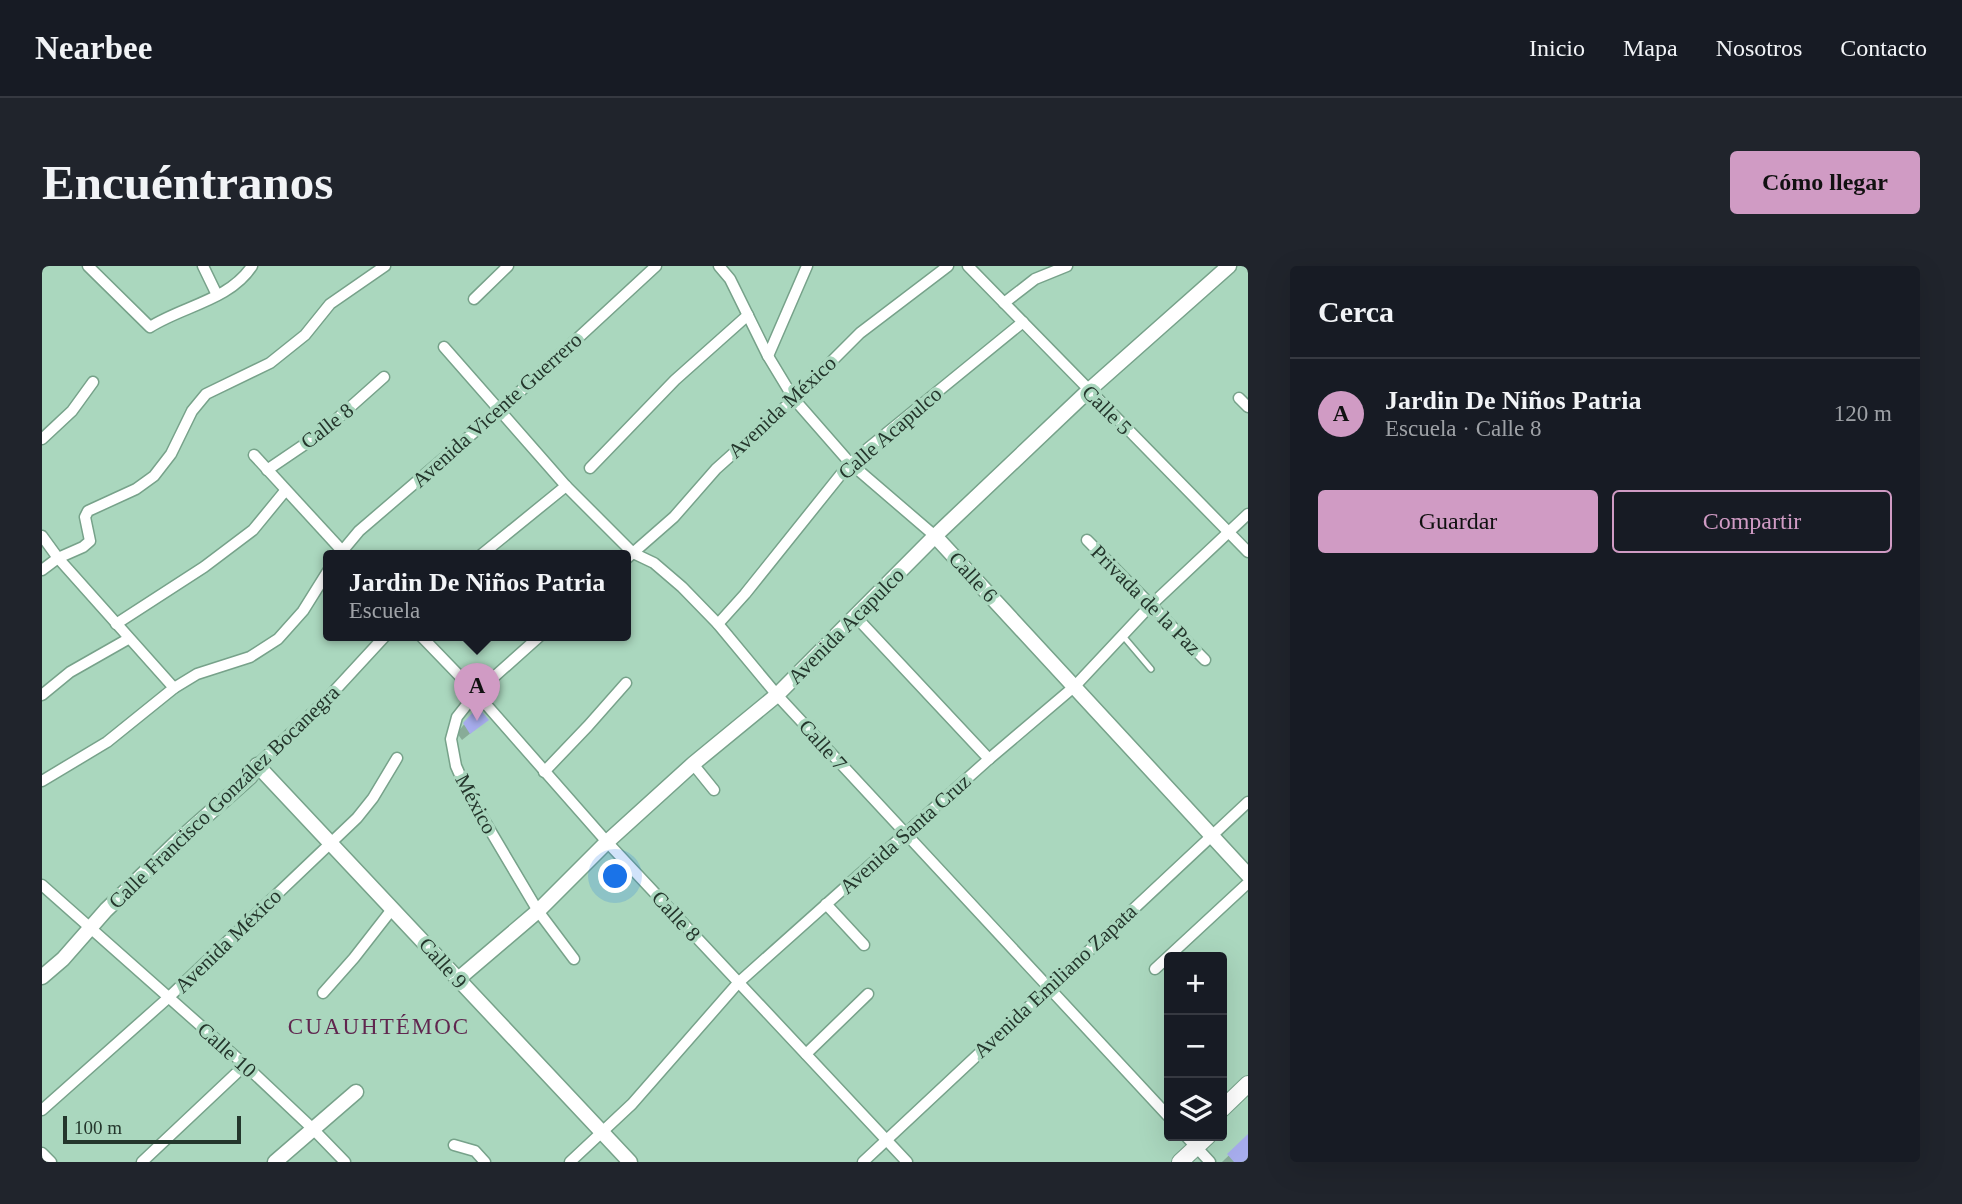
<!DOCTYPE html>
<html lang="es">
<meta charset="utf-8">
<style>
:root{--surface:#171b24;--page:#20242c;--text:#f1f3f6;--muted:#9ea1a6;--line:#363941;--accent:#d09bc4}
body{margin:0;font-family:Georgia,serif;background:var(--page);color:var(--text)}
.controls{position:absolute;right:21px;bottom:21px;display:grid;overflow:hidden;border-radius:7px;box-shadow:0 7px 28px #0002}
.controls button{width:63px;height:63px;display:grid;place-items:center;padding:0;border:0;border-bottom:2px solid var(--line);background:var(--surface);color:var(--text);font:35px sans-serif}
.scale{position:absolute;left:21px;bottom:18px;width:178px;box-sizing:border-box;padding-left:7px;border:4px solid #24362c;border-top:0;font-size:19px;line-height:24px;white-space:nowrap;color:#24362c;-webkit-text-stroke:5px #aad7be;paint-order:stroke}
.you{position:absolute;left:574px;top:611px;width:24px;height:24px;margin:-18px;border:5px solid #fff;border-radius:50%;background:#1a73e8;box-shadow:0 0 0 10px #1a73e833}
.badge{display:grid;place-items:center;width:46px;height:46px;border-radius:50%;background:var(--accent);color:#111;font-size:23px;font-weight:700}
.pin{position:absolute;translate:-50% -58px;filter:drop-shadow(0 2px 4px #0008)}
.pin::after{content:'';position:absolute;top:37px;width:24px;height:21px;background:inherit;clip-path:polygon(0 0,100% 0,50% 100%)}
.popup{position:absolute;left:281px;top:284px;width:308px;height:91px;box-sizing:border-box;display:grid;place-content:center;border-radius:7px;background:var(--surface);filter:drop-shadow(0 2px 5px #0005);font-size:23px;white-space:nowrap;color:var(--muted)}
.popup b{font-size:26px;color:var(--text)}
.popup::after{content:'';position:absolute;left:50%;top:100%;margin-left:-14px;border:14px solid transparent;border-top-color:var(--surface)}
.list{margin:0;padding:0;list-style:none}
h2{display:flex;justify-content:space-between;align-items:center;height:91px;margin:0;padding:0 28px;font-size:30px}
h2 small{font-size:23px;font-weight:400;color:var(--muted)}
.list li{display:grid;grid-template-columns:46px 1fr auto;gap:21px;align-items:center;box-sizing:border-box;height:112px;padding:0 28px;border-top:2px solid var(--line)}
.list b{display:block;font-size:26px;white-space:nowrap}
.list p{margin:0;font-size:23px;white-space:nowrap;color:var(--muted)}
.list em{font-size:23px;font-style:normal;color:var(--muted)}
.actions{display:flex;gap:14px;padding:21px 28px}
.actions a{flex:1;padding:16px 0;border:2px solid var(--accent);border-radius:7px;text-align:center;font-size:24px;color:var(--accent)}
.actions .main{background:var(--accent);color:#111}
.icon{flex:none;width:38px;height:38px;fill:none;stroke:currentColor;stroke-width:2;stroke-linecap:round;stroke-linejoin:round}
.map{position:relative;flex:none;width:1206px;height:896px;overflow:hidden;border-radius:7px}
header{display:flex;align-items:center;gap:42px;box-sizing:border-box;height:98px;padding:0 35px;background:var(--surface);border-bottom:2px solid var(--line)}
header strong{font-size:33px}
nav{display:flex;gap:38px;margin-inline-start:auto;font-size:24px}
.intro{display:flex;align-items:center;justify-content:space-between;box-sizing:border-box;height:168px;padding:0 42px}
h1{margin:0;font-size:49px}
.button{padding:18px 32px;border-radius:7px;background:var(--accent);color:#111;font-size:24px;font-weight:700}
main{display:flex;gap:42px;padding:0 42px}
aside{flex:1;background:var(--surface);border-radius:7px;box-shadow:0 7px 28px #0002}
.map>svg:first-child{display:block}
</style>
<header>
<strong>Nearbee</strong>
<nav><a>Inicio</a><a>Mapa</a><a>Nosotros</a><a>Contacto</a></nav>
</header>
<div class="intro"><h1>Encuéntranos</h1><a class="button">Cómo llegar</a></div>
<main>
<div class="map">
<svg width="1206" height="896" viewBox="0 0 1206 896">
<rect width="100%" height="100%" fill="#aad7be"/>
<g fill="#0003">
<polygon points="429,450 445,454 420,474 415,467"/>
<polygon points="1206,871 1206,896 1180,896"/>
</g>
<g fill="#a7aded">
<polygon points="436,441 447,454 428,468 421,457"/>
<polygon points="1206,868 1206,896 1192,896 1185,888"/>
</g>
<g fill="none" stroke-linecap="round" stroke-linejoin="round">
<defs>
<polyline id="service" points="1081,370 1109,403"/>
<g id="minor">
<path d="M46,0L108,61C141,40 188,34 210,0"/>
<polyline points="161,0 175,29"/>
<polyline points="677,0 688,13 726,90 752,133 808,197 893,270"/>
<polyline points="926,0 1206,286"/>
<polyline points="432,33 466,0"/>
<polyline points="962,37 993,13 1025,0"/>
<polyline points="402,81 524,220 591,287 612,297 640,321 676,358 735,429 1127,851"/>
<polyline points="726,90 765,0"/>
<polyline points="1197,132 1206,141"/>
<polyline points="0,173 30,145 51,116"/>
<polyline points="212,189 304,289"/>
<polyline points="548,202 633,114 706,49"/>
<polyline points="225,204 278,168 342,111"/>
<polyline points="0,270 16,292 132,422"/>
<polyline points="1045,274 1163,394"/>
<polyline points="297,289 317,265 458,144 614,0"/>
<polyline points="439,289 524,220"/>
<polyline points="584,293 632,251 674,203 752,133 818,67 906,0"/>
<polyline points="0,304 16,292 41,281 48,275 43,251 46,245 94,223 112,210 129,188 150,145 164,128 228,97 263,69 288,38 343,0"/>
<polyline points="814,351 947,493"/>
<polyline points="74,358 162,301 211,264 243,225"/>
<polyline points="676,358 703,328 808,197 981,56"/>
<polyline points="378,369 434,427 565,576 865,896"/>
<polyline points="499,369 434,427 415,451 409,473 414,500 426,527 496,645 532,693"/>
<polyline points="0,429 28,406 86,373"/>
<polyline points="651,498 672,524"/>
<polyline points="215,499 284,434 344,369"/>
<polyline points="502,506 546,460 584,417"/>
<polyline points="0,515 65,476 132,422 155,408 208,391 236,373 261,345 286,305"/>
<polyline points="0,619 203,799 271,863 303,896"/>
<polyline points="784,638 822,679"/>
<polyline points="1113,703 1206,617"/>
<polyline points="281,727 312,692 351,642"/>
<polyline points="764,788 826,728"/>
<polyline points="0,844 126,732 315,552 331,532 355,492"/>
<polyline points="1144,870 1168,896"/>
<polyline points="412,879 433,885 443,896"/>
<polyline points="0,887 9,896"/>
<polyline points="100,896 203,799"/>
<polyline points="528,896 590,838 696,717 947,493 1033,420 1108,340 1206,248"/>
<polyline points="821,896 1206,536"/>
</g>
<g id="tertiary">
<polyline points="893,270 1206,609"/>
<polyline points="0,711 21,693 64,644 137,574 208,511 215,499 588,896"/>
<polyline points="415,714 496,645 565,576 651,498 735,429 893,270 1046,125 1187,0"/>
<polyline points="233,896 314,826"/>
</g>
<g id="secondary">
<polyline points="1180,843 1206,818"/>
<polyline points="1138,896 1166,870"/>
</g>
</defs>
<use href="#service" stroke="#77a28a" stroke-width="8"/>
<use href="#minor" stroke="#77a28a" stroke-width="13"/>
<use href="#tertiary" stroke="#77a28a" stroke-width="17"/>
<use href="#secondary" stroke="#77a28a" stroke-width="18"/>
<use href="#service" stroke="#fff" stroke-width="5"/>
<use href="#minor" stroke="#fff" stroke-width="10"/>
<use href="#tertiary" stroke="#fff" stroke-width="14"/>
<use href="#secondary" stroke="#fff" stroke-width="16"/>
</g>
<g text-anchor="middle" stroke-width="7" stroke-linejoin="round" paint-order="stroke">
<g font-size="21" fill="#24362c" stroke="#aad7be">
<text transform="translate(740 141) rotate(-43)" y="7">Avenida México</text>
<text transform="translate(455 144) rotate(-42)" y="7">Avenida Vicente Guerrero</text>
<text transform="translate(1065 144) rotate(45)" y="7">Calle 5</text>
<text transform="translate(285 160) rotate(-38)" y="7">Calle 8</text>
<text transform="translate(848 167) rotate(-41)" y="7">Calle Acapulco</text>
<text transform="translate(931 311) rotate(47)" y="7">Calle 6</text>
<text transform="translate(1104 334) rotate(45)" y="7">Privada de la Paz</text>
<text transform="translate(804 360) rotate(-45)" y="7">Avenida Acapulco</text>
<text transform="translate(781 479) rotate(48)" y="7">Calle 7</text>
<text transform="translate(182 531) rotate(-44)" y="7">Calle Francisco González Bocanegra</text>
<text transform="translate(434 538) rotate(62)" y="7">México</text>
<text transform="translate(863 568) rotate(-42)" y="7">Avenida Santa Cruz</text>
<text transform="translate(634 650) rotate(47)" y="7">Calle 8</text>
<text transform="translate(186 675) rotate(-44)" y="7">Avenida México</text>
<text transform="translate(401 697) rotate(48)" y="7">Calle 9</text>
<text transform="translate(1013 715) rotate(-43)" y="7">Avenida Emiliano Zapata</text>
<text transform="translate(185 784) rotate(42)" y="7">Calle 10</text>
</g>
<g font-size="23" letter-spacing="2" fill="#60264f" stroke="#aad7be">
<text x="337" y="768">CUAUHTÉMOC</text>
</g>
</g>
</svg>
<div class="controls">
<button>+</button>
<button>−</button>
<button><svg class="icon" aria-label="layers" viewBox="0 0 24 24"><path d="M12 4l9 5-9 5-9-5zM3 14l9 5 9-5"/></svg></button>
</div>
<div class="scale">100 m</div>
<div class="you"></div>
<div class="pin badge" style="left:435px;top:455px">A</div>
<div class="popup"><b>Jardin De Niños Patria</b>Escuela</div>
</div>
<aside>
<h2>Cerca<small></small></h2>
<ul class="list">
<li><span class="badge">A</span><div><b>Jardin De Niños Patria</b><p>Escuela · Calle 8</p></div><em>120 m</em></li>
</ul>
<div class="actions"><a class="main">Guardar</a><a>Compartir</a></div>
</aside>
</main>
